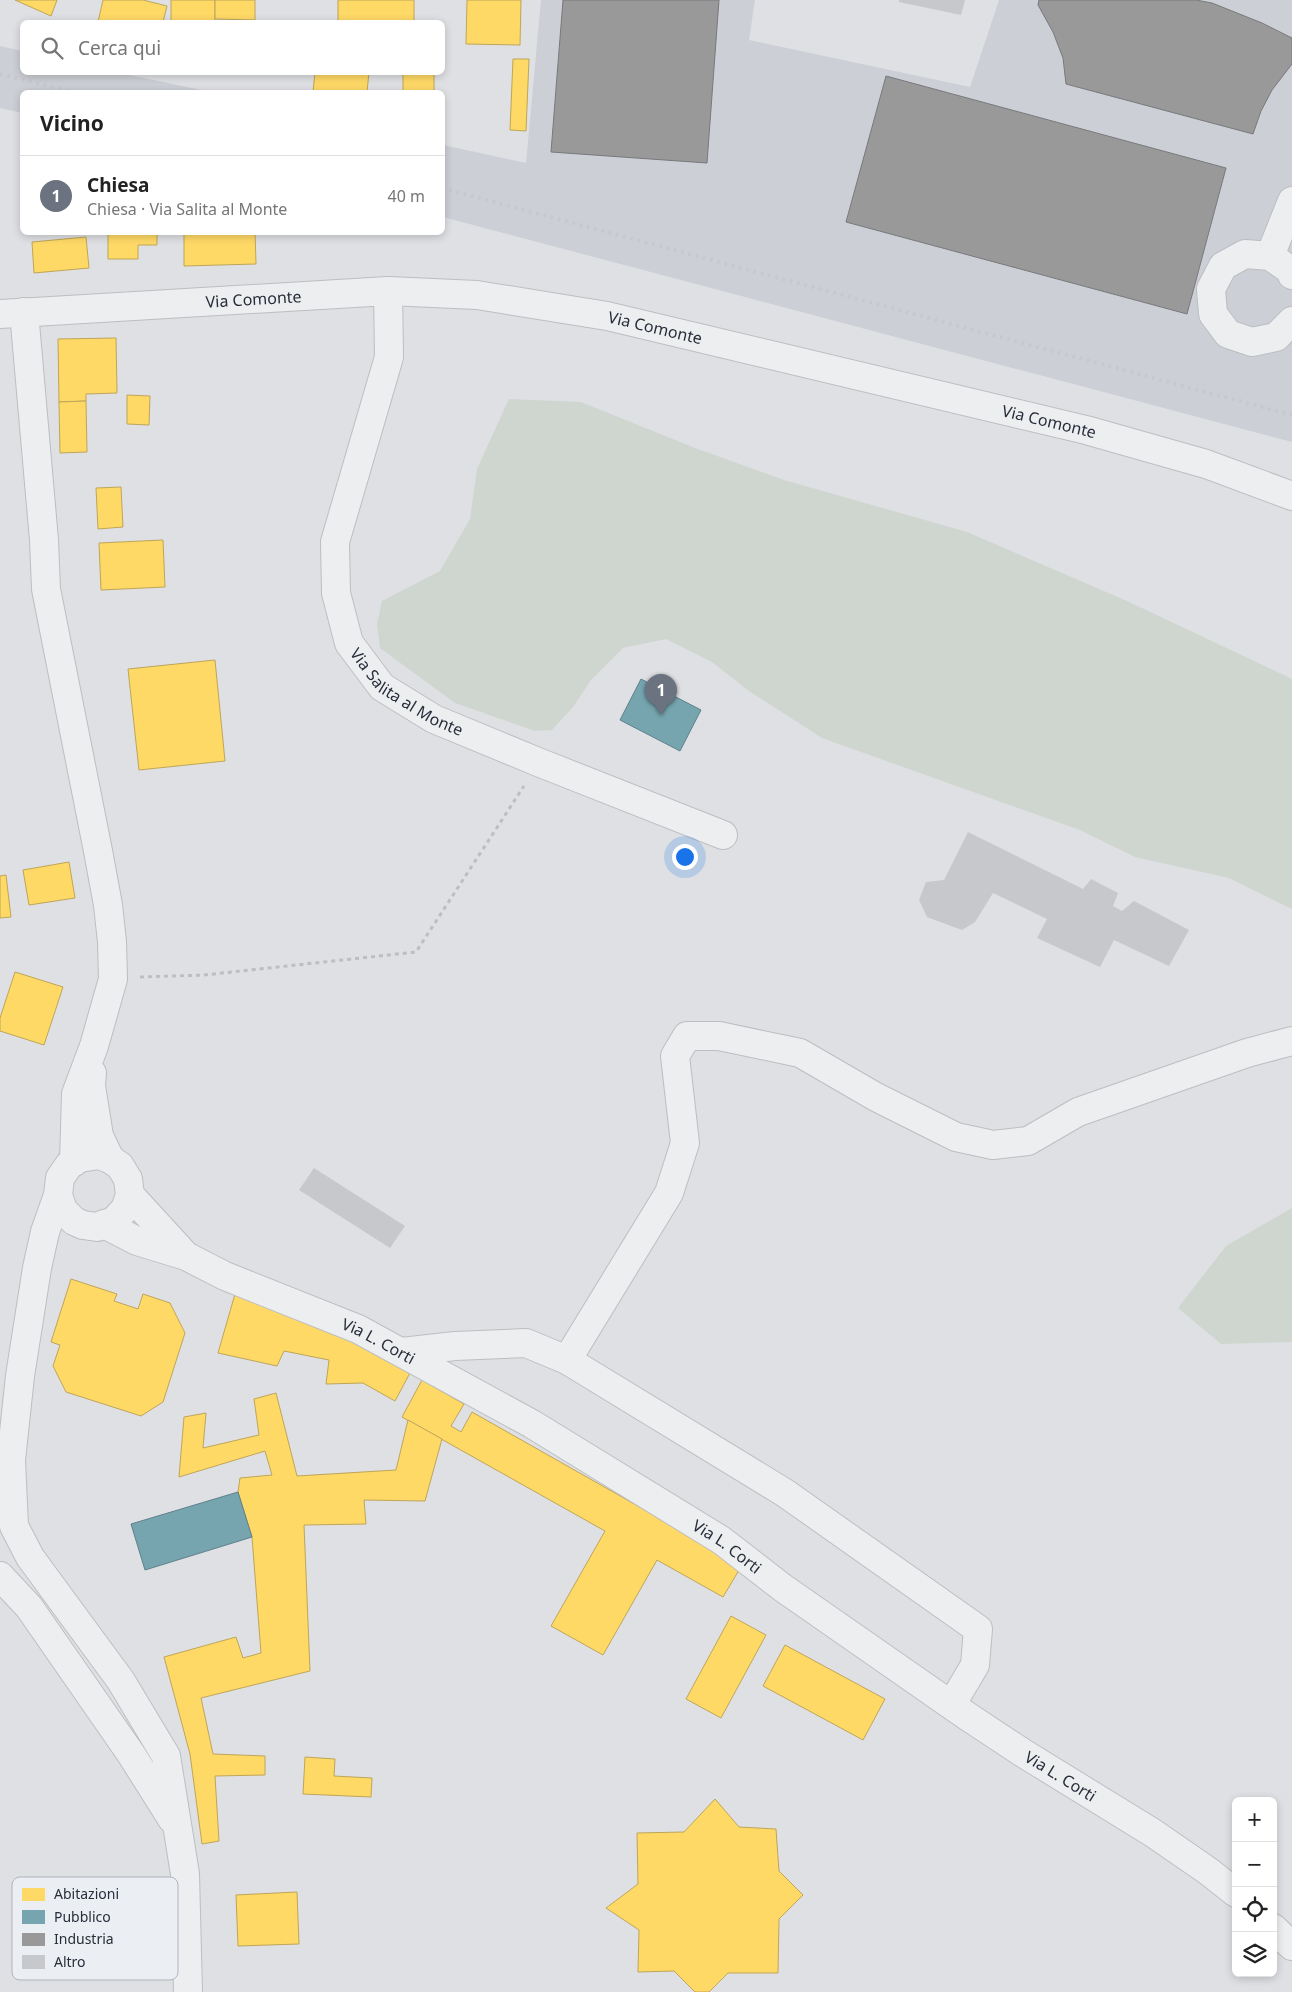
<!DOCTYPE html>
<html lang="it">
<meta charset="utf-8">
<style>
:root{--surface:#fff;--page:#f2f2f2;--text:#222;--muted:#767676;--line:#e0e0e0;--accent:#b45309}
body{margin:0;font-family:"Noto Sans",sans-serif;background:var(--page);color:var(--text)}
.controls{position:absolute;right:15px;bottom:15px;display:grid;overflow:hidden;border-radius:8px;box-shadow:0 2px 8px #0003}
.controls button{width:45px;height:45px;display:grid;place-items:center;padding:0;border:0;border-bottom:1px solid var(--line);background:var(--surface);color:var(--text);font:25px sans-serif}
.you{position:absolute;left:684px;top:856px;width:18px;height:18px;margin:-12px;border:4px solid #fff;border-radius:50%;background:#1a73e8;box-shadow:0 0 0 8px #1a73e833}
.badge{display:grid;place-items:center;width:32px;height:32px;border-radius:50%;background:var(--accent);color:#fff;font-size:16px;font-weight:700}
.pin{position:absolute;translate:-50% -41px;filter:drop-shadow(0 1px 2px #0008)}
.pin::after{content:'';position:absolute;top:26px;width:18px;height:15px;background:inherit;clip-path:polygon(0 0,100% 0,50% 100%)}
.list{margin:0;padding:0;list-style:none}
h2{display:flex;justify-content:space-between;align-items:center;height:65px;margin:0;padding:0 20px;font-size:21px}
h2 small{font-size:16px;font-weight:400;color:var(--muted)}
.list li{display:grid;grid-template-columns:32px 1fr auto;gap:15px;align-items:center;box-sizing:border-box;height:80px;padding:0 20px;border-top:1px solid var(--line)}
.list b{display:block;font-size:19px;white-space:nowrap}
.list p{margin:0;font-size:16px;white-space:nowrap;color:var(--muted)}
.list em{font-size:16px;font-style:normal;color:var(--muted)}
.icon{flex:none;width:28px;height:28px;fill:none;stroke:currentColor;stroke-width:2;stroke-linecap:round;stroke-linejoin:round}
.map{position:relative;flex:none;width:1292px;height:1992px;overflow:hidden}
.search{position:absolute;background:var(--surface);box-shadow:0 2px 8px #0003;left:20px;top:20px;width:425px;height:55px;display:flex;align-items:center;gap:12px;box-sizing:border-box;padding:0 18px;border-radius:8px;color:var(--muted);font-size:19px}
.panel{position:absolute;background:var(--surface);box-shadow:0 2px 8px #0003;left:20px;top:90px;width:425px;height:145px;border-radius:8px}
.map>svg:first-child{display:block}
</style>
<div class="map">
<svg width="1292" height="1992" viewBox="0 0 1292 1992">
<rect width="100%" height="100%" fill="#dee0e3"/>
<g fill="#cdcfd6">
<polygon points="541,0 755,0 749,40 970,87 999,0 1292,0 1292,442 443,217 443,145 526,163"/>
<polygon points="0,46 22,51 22,72 120,73 211,92 22,92 22,113 0,108"/>
</g>
<g fill="#ced6cf">
<polygon points="509,399 581,402 695,448 784,480 967,532 1127,601 1292,679 1292,909 1229,878 1135,857 1080,830 822,738 749,691 712,662 666,639 623,648 591,680 573,707 552,730 535,731 455,703 380,648 377,624 382,601 440,571 470,519 477,469"/>
<polygon points="1292,1208 1292,1342 1221,1344 1178,1308 1226,1246"/>
</g>
<g fill="#ffd966" stroke="#bea559">
<polygon points="15,0 57,0 51,16"/>
<polygon points="103,0 143,0 167,6 163,22 98,22"/>
<rect x="171" y="0" width="44" height="22"/>
<polygon points="215,0 255,0 255,20 215,19"/>
<rect x="338" y="0" width="76" height="22"/>
<polygon points="467,0 521,0 520,45 466,44"/>
<polygon points="513,59 529,59 526,131 510,130"/>
<polygon points="315,72 369,72 367,92 313,92"/>
<rect x="403" y="72" width="31" height="20"/>
<polygon points="108,232 157,232 157,245 138,245 138,259 108,259"/>
<polygon points="184,232 255,232 256,264 184,266"/>
<polygon points="86,237 89,268 34,273 32,242"/>
<polygon points="116,338 117,393 86,394 86,401 59,402 58,339"/>
<polygon points="127,395 150,396 149,425 127,424"/>
<polygon points="86,401 87,452 60,453 59,402"/>
<polygon points="121,487 123,527 98,529 96,488"/>
<polygon points="163,540 165,587 101,590 99,543"/>
<polygon points="215,660 225,761 139,770 128,669"/>
<polygon points="69,862 75,898 29,905 23,870"/>
<polygon points="6,875 11,917 0,918 0,876"/>
<polygon points="15,972 63,987 44,1045 0,1031 0,1018"/>
<polygon points="71,1279 117,1294 114,1301 138,1309 143,1294 170,1303 185,1333 163,1402 141,1416 66,1392 53,1366 60,1345 51,1342"/>
<polygon points="235,1294 298,1310 410,1373 395,1401 363,1383 326,1384 329,1360 284,1351 277,1366 218,1353"/>
<polygon points="422,1380 464,1404 451,1426 461,1432 472,1412 742,1565 723,1597 657,1560 603,1655 551,1626 605,1531 402,1417"/>
<polygon points="276,1393 297,1476 396,1470 408,1420 442,1439 425,1501 364,1500 366,1524 304,1525 310,1671 201,1698 213,1754 265,1756 265,1775 215,1776 219,1841 202,1844 190,1754 164,1657 236,1637 243,1658 261,1653 252,1537 238,1492 240,1478 272,1475 265,1451 179,1477 184,1417 206,1413 203,1448 259,1435 254,1399"/>
<polygon points="731,1616 766,1635 721,1718 686,1699"/>
<polygon points="785,1645 885,1699 863,1740 763,1686"/>
<polygon points="305,1757 335,1759 334,1776 372,1778 371,1797 303,1794"/>
<polygon points="715,1799 739,1827 776,1829 779,1871 803,1895 779,1919 778,1973 728,1973 709,1992 695,1992 674,1971 638,1972 639,1930 606,1908 638,1884 637,1833 684,1832"/>
<polygon points="297,1892 299,1944 238,1946 236,1895"/>
</g>
<g fill="#76a5af" stroke="#5e818c">
<polygon points="641,679 701,710 680,751 620,720"/>
<polygon points="238,1492 252,1537 145,1570 131,1524"/>
</g>
<g fill="#999" stroke="#77797c">
<polygon points="563,0 719,0 707,163 551,152"/>
<polygon points="1039,0 1196,0 1212,3 1262,23 1292,38 1292,64 1272,90 1261,111 1253,134 1066,84 1063,58 1053,32 1038,5"/>
<polygon points="886,76 1226,168 1187,314 846,222"/>
</g>
<g fill="#c6c8cb">
<polygon points="899,0 965,0 961,15 899,2"/>
<polygon points="968,832 1083,889 1091,879 1118,893 1113,906 1122,911 1134,901 1189,930 1169,966 1114,940 1100,967 1037,938 1047,919 993,893 975,922 962,930 927,917 919,900 926,882 944,880"/>
<polygon points="314,1168 405,1226 390,1248 299,1190"/>
</g>
<g fill="none" stroke-linecap="round" stroke-linejoin="round">
<defs>
<g id="minor">
<polyline points="1270,256 1292,201"/>
<polyline points="1292,275 1290,270 1270,256 1245,254 1223,266 1211,289 1213,314 1228,334 1252,342 1276,337 1292,321"/>
<path id="s1" d="M388,291L389,357L335,542L336,593L349,643L382,687L434,719L538,762L723,835"/>
<polyline points="24,312 44,540 46,589 98,851 108,905 112,942 113,979 94,1046 76,1094 74,1162"/>
<path id="s2" d="M0,314L388,291L477,295L607,316L1086,430L1206,464L1292,496"/>
<polyline points="92,1073 91,1086 99,1136 110,1159"/>
<polyline points="58,1195 63,1210 74,1221 83,1225 97,1227 114,1221 125,1209 130,1195 128,1179 120,1166 110,1159 99,1155 80,1158 69,1165 60,1178 58,1195 45,1232 37,1268 20,1376 11,1460 14,1526 30,1557 121,1681 166,1756 185,1874 188,1992"/>
<polyline points="130,1195 185,1255"/>
<path id="s3" d="M104,1224L137,1241L186,1256L225,1276L358,1329L532,1424L721,1540L783,1588L964,1714L1023,1753L1153,1833L1208,1871L1236,1893"/>
<polyline points="402,1352 455,1346 526,1343 567,1360 785,1493 978,1629 975,1665 952,1704"/>
<polyline points="567,1360 669,1193 685,1143 675,1056 687,1036 719,1036 800,1053 876,1097 956,1137 993,1145 1028,1141 1078,1112 1247,1053 1292,1041"/>
<polyline points="0,1576 29,1607 131,1754 172,1819"/>
<polyline points="1273,1928 1292,1946"/>
</g>
</defs>
<use href="#minor" stroke="#bcbec1" stroke-width="30"/>
<polyline stroke="#bdbec2" stroke-width="3" stroke-dasharray="4 4" stroke-linecap="butt" points="140,977 204,975 416,952 524,786"/>
<use href="#minor" stroke="#edeef0" stroke-width="28"/>
<g stroke="#c6c8cb" stroke-width="4" stroke-dasharray="2.5 5" stroke-linecap="butt">
<polyline points="0,74 73,92"/>
<polyline points="442,188 1292,415"/>
</g>
</g>
<g text-anchor="middle" stroke-width="5" stroke-linejoin="round" paint-order="stroke">
<g font-size="16" fill="#272d3a" stroke="#ebeef3">
<text dy="6" stroke="none"><textPath href="#s2" startOffset="254">Via Comonte</textPath></text>
<text dy="6" stroke="none"><textPath href="#s2" startOffset="659">Via Comonte</textPath></text>
<text dy="6" stroke="none"><textPath href="#s2" startOffset="1064">Via Comonte</textPath></text>
<text dy="6" stroke="none"><textPath href="#s1" startOffset="439">Via Salita al Monte</textPath></text>
<text dy="6" stroke="none"><textPath href="#s3" startOffset="299">Via L. Corti</textPath></text>
<text dy="6" stroke="none"><textPath href="#s3" startOffset="704">Via L. Corti</textPath></text>
<text dy="6" stroke="none"><textPath href="#s3" startOffset="1109">Via L. Corti</textPath></text>
</g>
</g>
<rect x="12" y="1877" width="166" height="103" rx="8" fill="#ebeef3" stroke="#b0b4bc" stroke-width="1"/>
<rect x="22" y="1888" width="23" height="13" fill="#ffd966"/>
<rect x="22" y="1910" width="23" height="14" fill="#76a5af"/>
<rect x="22" y="1933" width="23" height="13" fill="#999"/>
<rect x="22" y="1955" width="23" height="14" fill="#c6c8cb"/>
<g font-size="14" fill="#272d3a">
<text x="54" y="1899">Abitazioni</text>
<text x="54" y="1922">Pubblico</text>
<text x="54" y="1944">Industria</text>
<text x="54" y="1967">Altro</text>
</g>
</svg>
<div class="controls">
<button>+</button>
<button>−</button>
<button><svg class="icon" aria-label="locate" viewBox="0 0 24 24"><circle cx="12" cy="12" r="6"/><path d="M12 2v4M12 18v4M2 12h4M18 12h4"/></svg></button>
<button><svg class="icon" aria-label="layers" viewBox="0 0 24 24"><path d="M12 4l9 5-9 5-9-5zM3 14l9 5 9-5"/></svg></button>
</div>
<div class="you"></div>
<div class="pin badge" style="left:661px;top:715px;background:#6b7280">1</div>
<div class="search"><svg class="icon" aria-label="search" viewBox="0 0 24 24"><circle cx="10" cy="10" r="6"/><path d="M15 15l6 6"/></svg>Cerca qui</div>
<section class="panel">
<h2>Vicino<small></small></h2>
<ul class="list">
<li><span class="badge" style="background:#6b7280">1</span><div><b>Chiesa</b><p>Chiesa · Via Salita al Monte</p></div><em>40 m</em></li>
</ul>
</section>
</div>
